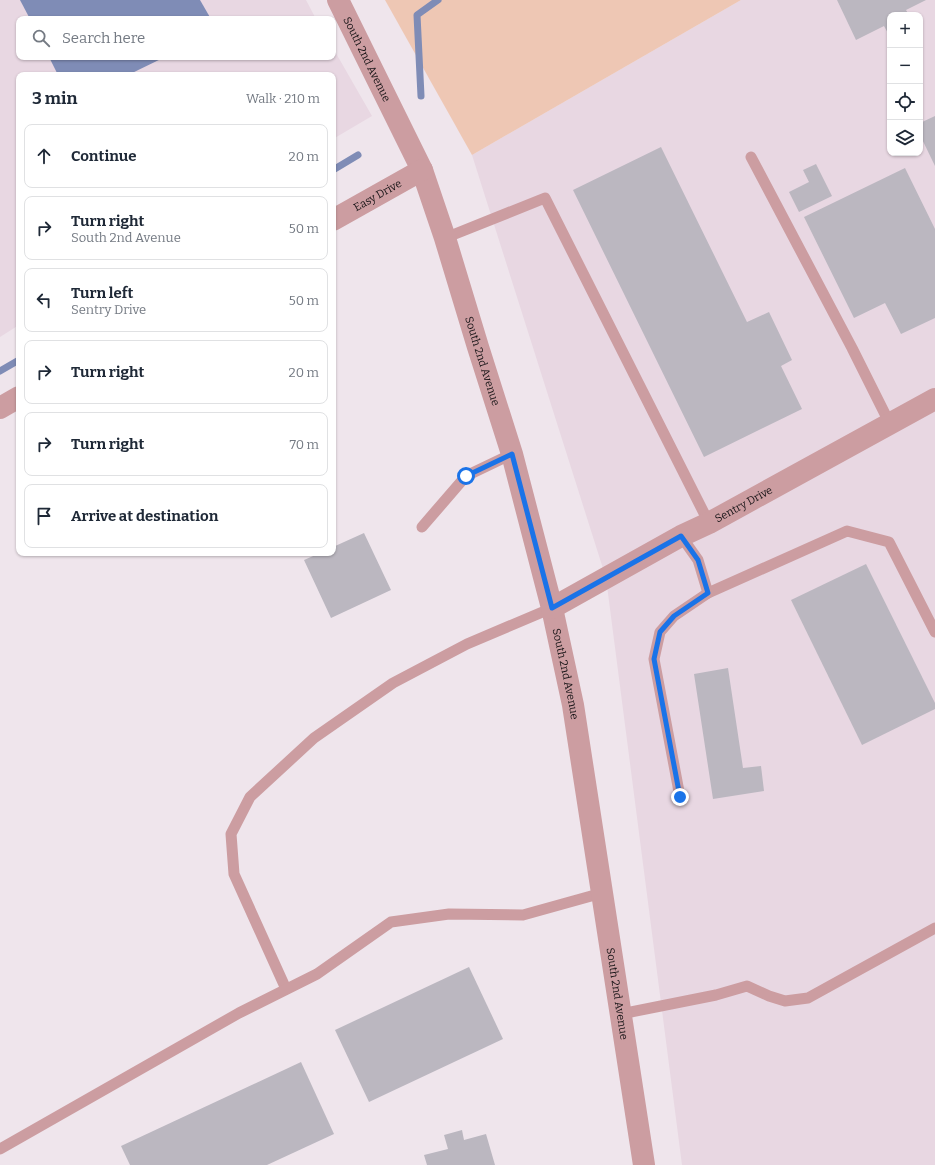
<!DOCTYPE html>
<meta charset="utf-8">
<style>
:root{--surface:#fff;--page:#f6f6f7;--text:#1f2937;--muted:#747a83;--line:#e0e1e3}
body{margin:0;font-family:Bitter,serif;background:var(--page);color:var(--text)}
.controls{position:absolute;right:12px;top:12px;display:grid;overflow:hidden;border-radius:8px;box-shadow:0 1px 3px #0004}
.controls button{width:36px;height:36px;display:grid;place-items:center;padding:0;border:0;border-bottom:1px solid var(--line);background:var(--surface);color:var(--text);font:20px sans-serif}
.stop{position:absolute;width:12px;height:12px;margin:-9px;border:3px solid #1a73e8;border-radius:50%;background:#fff}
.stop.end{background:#1a73e8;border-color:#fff;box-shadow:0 1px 4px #0008}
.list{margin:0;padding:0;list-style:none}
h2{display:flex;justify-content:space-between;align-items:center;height:52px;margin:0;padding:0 16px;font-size:17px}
h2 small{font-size:13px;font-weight:400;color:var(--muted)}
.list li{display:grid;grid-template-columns:26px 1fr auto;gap:12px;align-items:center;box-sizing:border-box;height:64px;margin:0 8px 8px;padding:0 8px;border:1px solid var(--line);border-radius:8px}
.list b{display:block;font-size:15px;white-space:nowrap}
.list p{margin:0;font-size:13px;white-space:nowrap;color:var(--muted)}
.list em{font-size:13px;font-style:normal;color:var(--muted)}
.icon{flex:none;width:22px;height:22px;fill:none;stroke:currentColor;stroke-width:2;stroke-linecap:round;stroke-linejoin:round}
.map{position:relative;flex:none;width:935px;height:1165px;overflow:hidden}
.search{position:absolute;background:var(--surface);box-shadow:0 1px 3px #0004;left:16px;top:16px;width:320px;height:44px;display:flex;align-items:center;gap:10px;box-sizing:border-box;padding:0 14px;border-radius:8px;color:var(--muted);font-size:15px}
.panel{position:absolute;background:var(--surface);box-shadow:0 1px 3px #0004;left:16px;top:72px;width:320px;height:484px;border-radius:8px}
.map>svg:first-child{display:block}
</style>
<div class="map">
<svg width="935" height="1165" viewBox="0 0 935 1165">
<rect width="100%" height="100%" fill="#efe5ec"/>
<g fill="#e8d7e2" fill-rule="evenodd">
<polygon points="0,0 306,0 316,19 19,19 19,57 333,57 333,48 372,116 333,139 333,75 19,75 19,325 0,337"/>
<path d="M741,0H935V1165H682L606,578L472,155ZM890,15H920V153H890Z"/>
</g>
<polygon fill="#eec7b4" points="385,0 741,0 472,155"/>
<g fill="#7f8cb6">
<polygon points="20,0 200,0 211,19 30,19"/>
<polygon points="49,57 165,57 128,75 58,75"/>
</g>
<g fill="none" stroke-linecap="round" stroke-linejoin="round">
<g stroke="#7f8cb6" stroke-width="7">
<polyline points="421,96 417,15 438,0"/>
<polyline points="333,170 358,155"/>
<polyline points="0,371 19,360"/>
</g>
</g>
<g fill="#bbb7c0">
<polygon points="837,0 926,0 906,10 909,15 890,15 890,37 884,26 856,40"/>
<polygon points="935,116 935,166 920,135 920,123"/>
<polygon points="661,147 747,322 769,312 792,360 781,366 802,409 704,457 573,190"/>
<polygon points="816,164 832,196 799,212 789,192 809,182 803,170"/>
<polygon points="905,168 935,229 935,318 901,334 885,303 854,318 804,217"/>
<polygon points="364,533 391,590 331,618 304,560 320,553 333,553 333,547"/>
<polygon points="866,564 935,703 935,709 862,745 791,600"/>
<polygon points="728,668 743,768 761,766 764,791 713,799 694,674"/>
<polygon points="469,967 503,1039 369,1102 335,1030"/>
<polygon points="301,1062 334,1134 267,1165 130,1165 121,1146"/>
<polygon points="462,1130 464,1140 486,1134 495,1165 427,1165 424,1155 448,1149 444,1135"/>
</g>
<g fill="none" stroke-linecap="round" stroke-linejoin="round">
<g stroke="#cc9da1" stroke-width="11">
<polyline points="751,157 852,348 890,424"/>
<polyline points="445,238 545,198 709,523"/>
<polyline points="422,527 466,476 512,454"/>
<polyline points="681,536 698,560 708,593 847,531 889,542 935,632"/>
<polyline points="680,797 654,659 660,632 674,616 708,593"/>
<polyline points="286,989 234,874 231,834 250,797 314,738 393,683 467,644 552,608"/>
<polyline points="621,1014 716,995 747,986 769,996 785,1001 808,998 935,928"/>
<polyline points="0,1149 239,1013 317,974 391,922 449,914 523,915 602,893"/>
</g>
<g stroke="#cc9da1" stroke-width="22">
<path id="s1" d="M338,0L422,170L445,238L478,347L512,454L552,608L573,705L644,1165"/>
<path id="s2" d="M333,220L422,170"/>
<polyline points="0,408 19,397"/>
<path id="s3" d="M552,608L681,536L709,523L935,399"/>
</g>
</g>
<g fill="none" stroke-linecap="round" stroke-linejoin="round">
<polyline stroke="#1a73e8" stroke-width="5" points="466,476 512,454 552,608 681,536 698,560 708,593 674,616 660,632 654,659 680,797"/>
</g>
<g text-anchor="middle" stroke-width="3" stroke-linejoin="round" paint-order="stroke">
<g font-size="11" fill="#171416" stroke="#fdf2f9">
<text dy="4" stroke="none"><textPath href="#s1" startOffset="66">South 2nd Avenue</textPath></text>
<text dy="4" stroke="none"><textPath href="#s2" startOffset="51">Easy Drive</textPath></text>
<text dy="4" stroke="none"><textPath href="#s1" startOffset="390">South 2nd Avenue</textPath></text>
<text dy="4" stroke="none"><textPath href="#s3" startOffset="218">Sentry Drive</textPath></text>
<text dy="4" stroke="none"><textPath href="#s1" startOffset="714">South 2nd Avenue</textPath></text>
<text dy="4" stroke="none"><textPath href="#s1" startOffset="1038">South 2nd Avenue</textPath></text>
</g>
</g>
</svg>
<div class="controls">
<button>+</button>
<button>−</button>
<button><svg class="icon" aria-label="locate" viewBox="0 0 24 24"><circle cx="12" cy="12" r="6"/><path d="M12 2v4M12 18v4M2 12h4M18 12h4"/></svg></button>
<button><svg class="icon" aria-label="layers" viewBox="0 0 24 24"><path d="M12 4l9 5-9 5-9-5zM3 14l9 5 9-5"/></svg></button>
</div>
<div class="stop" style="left:466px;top:476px"></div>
<div class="stop end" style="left:680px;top:797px"></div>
<div class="search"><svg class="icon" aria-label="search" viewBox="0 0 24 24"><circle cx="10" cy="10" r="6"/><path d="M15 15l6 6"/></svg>Search here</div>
<section class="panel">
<h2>3 min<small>Walk · 210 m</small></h2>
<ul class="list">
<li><svg class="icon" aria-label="ahead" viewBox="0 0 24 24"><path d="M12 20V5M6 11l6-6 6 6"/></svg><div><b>Continue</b></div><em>20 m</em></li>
<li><svg class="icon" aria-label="right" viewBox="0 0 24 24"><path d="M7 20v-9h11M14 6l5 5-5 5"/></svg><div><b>Turn right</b><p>South 2nd Avenue</p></div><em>50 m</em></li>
<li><svg class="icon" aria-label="left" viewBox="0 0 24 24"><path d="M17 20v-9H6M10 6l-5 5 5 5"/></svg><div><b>Turn left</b><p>Sentry Drive</p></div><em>50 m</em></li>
<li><svg class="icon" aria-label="right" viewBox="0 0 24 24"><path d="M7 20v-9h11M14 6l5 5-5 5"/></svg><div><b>Turn right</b></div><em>20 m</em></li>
<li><svg class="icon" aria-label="right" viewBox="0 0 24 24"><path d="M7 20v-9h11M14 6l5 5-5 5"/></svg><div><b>Turn right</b></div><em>70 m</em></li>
<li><svg class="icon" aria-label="arrive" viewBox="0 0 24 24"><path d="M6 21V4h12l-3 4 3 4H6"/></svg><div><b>Arrive at destination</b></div></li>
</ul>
</section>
</div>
